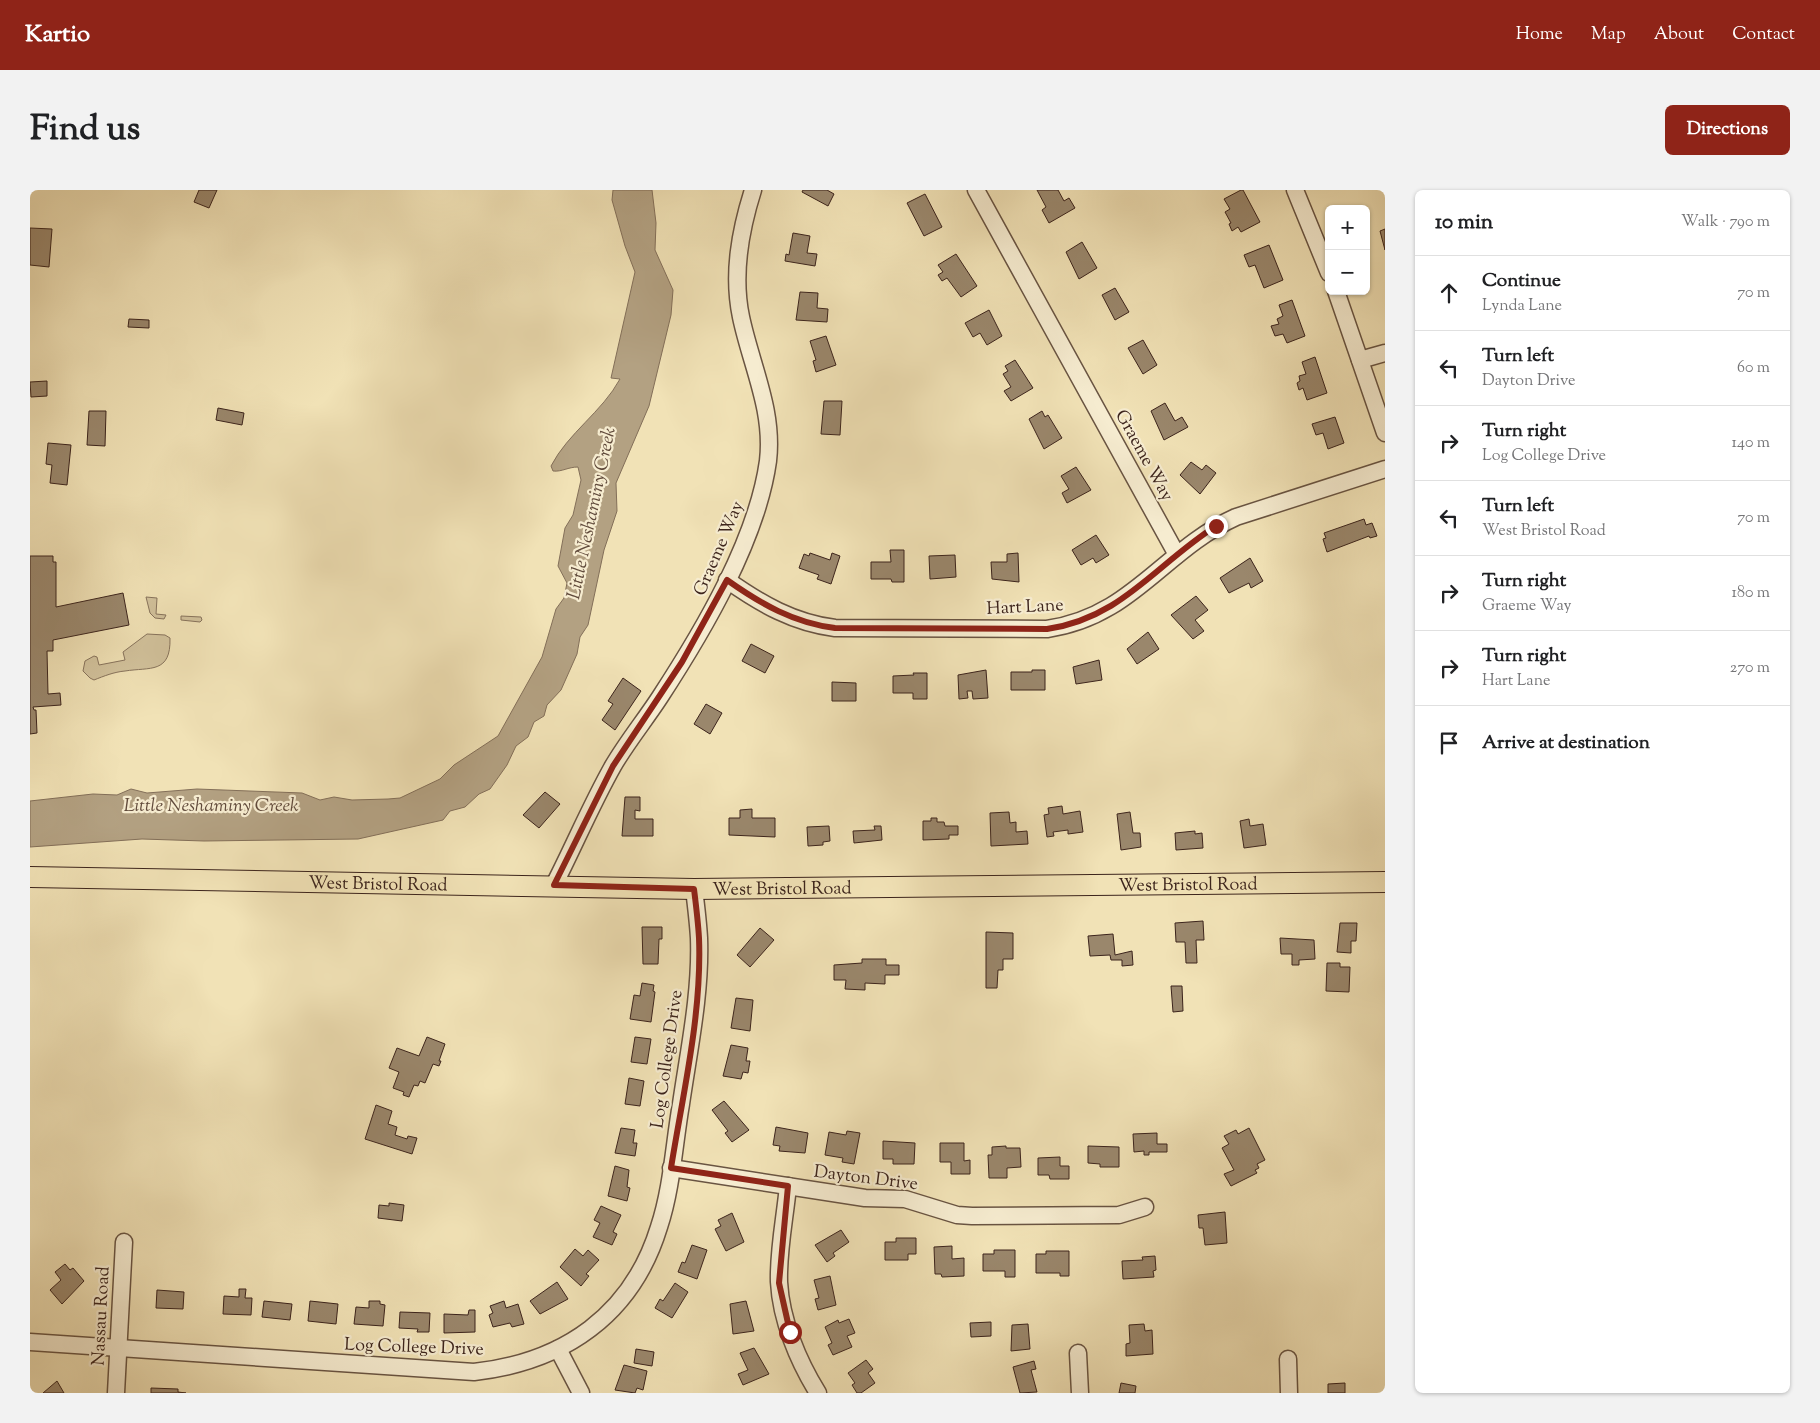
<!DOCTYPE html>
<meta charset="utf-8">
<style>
:root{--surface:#fff;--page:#f2f2f2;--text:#202124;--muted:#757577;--line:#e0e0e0;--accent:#8f2418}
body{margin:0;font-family:"Sorts Mill Goudy",serif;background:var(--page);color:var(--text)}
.controls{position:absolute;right:15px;top:15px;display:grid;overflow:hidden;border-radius:8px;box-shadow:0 1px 4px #0004}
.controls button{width:45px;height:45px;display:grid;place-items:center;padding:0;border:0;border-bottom:1px solid var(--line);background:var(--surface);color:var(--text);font:25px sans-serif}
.stop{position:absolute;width:15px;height:15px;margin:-11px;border:4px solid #8f2418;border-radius:50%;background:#fff}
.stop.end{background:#8f2418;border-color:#fff;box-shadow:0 1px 5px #0008}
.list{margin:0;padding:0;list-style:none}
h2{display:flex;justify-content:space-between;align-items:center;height:65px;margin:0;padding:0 20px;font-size:21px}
h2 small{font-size:16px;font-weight:400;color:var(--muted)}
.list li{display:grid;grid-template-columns:32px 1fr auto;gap:15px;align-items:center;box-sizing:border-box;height:75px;padding:0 20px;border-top:1px solid var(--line)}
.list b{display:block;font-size:19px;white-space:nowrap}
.list p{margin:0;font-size:16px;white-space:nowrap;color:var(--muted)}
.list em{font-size:16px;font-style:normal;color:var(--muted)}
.icon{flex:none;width:28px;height:28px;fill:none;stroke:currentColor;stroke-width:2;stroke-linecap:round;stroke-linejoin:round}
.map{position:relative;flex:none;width:1355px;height:1203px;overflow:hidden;border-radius:8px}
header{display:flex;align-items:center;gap:30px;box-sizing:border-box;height:70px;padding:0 25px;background:var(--accent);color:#fff}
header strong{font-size:24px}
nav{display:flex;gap:28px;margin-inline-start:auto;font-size:18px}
.intro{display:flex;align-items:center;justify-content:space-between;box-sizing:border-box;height:120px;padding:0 30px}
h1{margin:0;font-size:35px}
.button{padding:12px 22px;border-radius:8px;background:var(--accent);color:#fff;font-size:18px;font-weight:700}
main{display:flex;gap:30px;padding:0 30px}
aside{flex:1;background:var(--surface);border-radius:8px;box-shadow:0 1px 4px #0004}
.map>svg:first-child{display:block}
</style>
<header>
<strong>Kartio</strong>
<nav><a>Home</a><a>Map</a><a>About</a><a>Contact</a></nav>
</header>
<div class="intro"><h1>Find us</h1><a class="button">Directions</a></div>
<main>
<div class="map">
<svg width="1355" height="1203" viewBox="0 0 1355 1203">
<rect width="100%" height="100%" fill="#f1e2b6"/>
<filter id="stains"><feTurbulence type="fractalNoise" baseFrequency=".004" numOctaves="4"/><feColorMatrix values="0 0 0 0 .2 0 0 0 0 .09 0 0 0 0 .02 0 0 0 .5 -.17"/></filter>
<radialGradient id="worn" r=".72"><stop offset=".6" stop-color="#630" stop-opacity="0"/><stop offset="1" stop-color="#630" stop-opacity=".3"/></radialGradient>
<g fill="#d2c29c" stroke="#87735c">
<polygon points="116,407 127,408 126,424 136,425 134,429 125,428 120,423"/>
<polygon points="151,426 171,427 172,430 170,432 151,430"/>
<path d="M117,444L135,445L140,448C141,484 120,477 95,481C84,482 74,486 64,490L60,488L53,481L55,471L64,466L67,467L69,475L95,470L93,462Z"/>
</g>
<path fill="#b3a182" stroke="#836f59" d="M583,0H622L626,33L625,60L643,100L641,125L619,216L586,293L587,321L574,360L558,435L550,447L547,464L531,500L517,515L514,526L504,532L498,547L486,556L477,575L460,599L449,604L435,617L420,621L413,630L328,649L174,651L112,649L0,657V611L63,604L87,605L101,599L117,603L167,599L272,603L290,610L304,607L322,610L358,609L370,608L410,589L424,575L468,546L512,467L526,419L534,408L537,393L528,376L535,338L543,325L551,290L548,277C538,277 532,282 523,281L521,276C538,243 572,222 590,189L581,188L605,82L595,56L582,10Z"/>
<g fill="#9a876c" stroke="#3c241c">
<polygon points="169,0 187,0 179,18 164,12"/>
<polygon points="773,0 797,0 804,4 798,16 772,2"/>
<polygon points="1007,0 1028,0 1034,11 1039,8 1045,18 1019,33 1012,20 1016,17"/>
<polygon points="1211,0 1213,0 1230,32 1211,42 1208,37 1202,41 1199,34 1201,33 1195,22 1200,19 1194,9"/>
<polygon points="895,4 912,37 894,46 877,13"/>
<polygon points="0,38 22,39 19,77 0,75"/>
<polygon points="1355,39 1355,60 1350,41"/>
<polygon points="763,43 780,46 777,63 787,64 785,76 755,71 756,64 759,65"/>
<polygon points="1052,52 1067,78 1049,89 1036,62"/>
<polygon points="1239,55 1253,90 1234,98 1225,75 1219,77 1214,65"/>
<polygon points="926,64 947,96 931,107 917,88 912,91 908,85 913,82 908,75"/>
<polygon points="1085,98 1099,122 1085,130 1072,105"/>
<polygon points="770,102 788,103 787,118 798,119 797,132 766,130"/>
<polygon points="1262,110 1275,146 1257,153 1253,144 1245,146 1241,136 1249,134 1247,129 1253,126 1249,115"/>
<polygon points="959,120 972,146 957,155 950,143 943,147 935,133"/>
<polygon points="99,129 119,130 119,138 98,137"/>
<polygon points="796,146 806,175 786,182 783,171 786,170 780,151"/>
<polygon points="1113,150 1127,175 1113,184 1098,158"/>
<polygon points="1285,167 1297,203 1277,210 1273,198 1269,200 1267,193 1270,191 1269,186 1276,184 1272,172"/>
<polygon points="985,170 1003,198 981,211 974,201 981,197 973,184 978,181 975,176"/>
<polygon points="17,191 17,206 1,207 0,192"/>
<polygon points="794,211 812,211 810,245 791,244"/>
<polygon points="1135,213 1145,231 1152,227 1158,237 1134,250 1121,221"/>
<polygon points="188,218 214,223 212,235 186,230"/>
<polygon points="59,221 76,221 75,256 57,255"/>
<polygon points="1012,221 1015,227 1018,225 1032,248 1014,259 999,229"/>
<polygon points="1305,227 1314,253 1298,259 1293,243 1286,245 1282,234"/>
<polygon points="18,253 41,255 37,295 20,293 22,275 16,274"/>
<polygon points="1161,272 1172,280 1176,275 1186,283 1170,304 1150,285"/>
<polygon points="1046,277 1061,300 1037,313 1032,303 1039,299 1031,286"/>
<polygon points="1334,329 1336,335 1342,333 1347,346 1340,348 1339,346 1297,362 1293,349 1296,348 1294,343"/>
<polygon points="1066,345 1079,365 1066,373 1063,368 1051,375 1042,360"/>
<polygon points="860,360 874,360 874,392 862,392 861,389 841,389 841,372 861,372"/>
<polygon points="780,363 800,370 802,363 810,366 801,394 787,389 789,385 769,378 774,364 779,366"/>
<polygon points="988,363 989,392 962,389 961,372 977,372 977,364"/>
<polygon points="925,365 926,387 900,389 899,366"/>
<polygon points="0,366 23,366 23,372 26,372 26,417 93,403 99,435 23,450 23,461 17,461 18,504 30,503 31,515 3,517 4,520 6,520 7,543 0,544"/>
<polygon points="1220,368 1233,391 1221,398 1219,393 1199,403 1190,388"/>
<polygon points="1166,406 1178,420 1165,430 1174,441 1163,449 1141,425"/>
<polygon points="1118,442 1129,459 1107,474 1097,459"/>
<polygon points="721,454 744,466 735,483 712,471"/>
<polygon points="1069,470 1072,490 1046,494 1043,477"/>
<polygon points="956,480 958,508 943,509 942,501 937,501 938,508 929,509 928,485"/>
<polygon points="1002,480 1015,480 1015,500 981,500 981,482 1002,482"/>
<polygon points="883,483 897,483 897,509 883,509 883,503 863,503 863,486 884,485"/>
<polygon points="593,488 611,501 585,540 572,530 583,514 578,511"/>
<polygon points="802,492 826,493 826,511 802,511"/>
<polygon points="676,514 692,523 680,544 664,534"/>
<polygon points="515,602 530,614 509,638 493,625"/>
<polygon points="595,607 610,607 610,621 605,620 605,629 623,629 623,646 592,646"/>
<polygon points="1032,616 1033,624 1050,621 1053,642 1038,644 1038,640 1023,642 1024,646 1017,647 1014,625 1019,624 1018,618"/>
<polygon points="722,619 722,628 745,628 745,647 699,645 699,628 710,628 710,620"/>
<polygon points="979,622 980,633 986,632 986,642 997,641 998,654 961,656 960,623"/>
<polygon points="1100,622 1103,643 1110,643 1111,657 1091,660 1087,624"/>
<polygon points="901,628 907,628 907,632 914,632 915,636 928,636 928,645 919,645 919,649 893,650 893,631 901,631"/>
<polygon points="1219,629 1220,636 1233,634 1236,655 1214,658 1210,631"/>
<polygon points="799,636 800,651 793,652 793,655 778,656 777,637"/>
<polygon points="844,636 851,636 852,650 824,653 823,641 845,640"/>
<polygon points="1165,641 1165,644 1172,643 1173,658 1146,660 1145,643"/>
<polygon points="1173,731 1174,750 1166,750 1167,773 1156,773 1155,752 1146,752 1145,733"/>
<polygon points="1310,733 1327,733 1326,751 1321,751 1321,763 1307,762"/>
<polygon points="612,737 632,737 632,749 629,749 628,774 613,774"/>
<polygon points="730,738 744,750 720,777 707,765"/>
<polygon points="956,742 983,743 983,769 973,769 973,780 968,780 967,798 956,798"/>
<polygon points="1083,744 1085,765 1102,761 1103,775 1092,776 1092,770 1081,770 1080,765 1060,766 1058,746"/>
<polygon points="1250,748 1284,750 1285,769 1269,770 1269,775 1262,775 1262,764 1251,764"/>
<polygon points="832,769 856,769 856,775 869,775 869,785 855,785 855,794 835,793 835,800 815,799 816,790 804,790 804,775 832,773"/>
<polygon points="1297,773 1310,773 1310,777 1320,777 1319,802 1296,801"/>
<polygon points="612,793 624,795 623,801 625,802 621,832 600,829 604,805 610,806"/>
<polygon points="1141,796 1152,796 1153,821 1143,822"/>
<polygon points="706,808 723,810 720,841 701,838"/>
<polygon points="397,847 415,854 409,871 411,871 409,876 403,874 395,893 390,891 388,896 384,895 379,907 373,905 374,902 363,898 369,882 359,878 367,858 389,866"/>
<polygon points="605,847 621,849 617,874 601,872"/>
<polygon points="701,855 718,858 716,871 720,871 718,883 713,882 711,889 693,886"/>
<polygon points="599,888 614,891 610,916 595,914"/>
<polygon points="694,911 719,940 702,952 695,943 698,941 682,920"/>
<polygon points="346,915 362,921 358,934 367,937 365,945 377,949 378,946 387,948 382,964 335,949"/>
<polygon points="746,937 778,943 775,963 749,961 750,956 743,955"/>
<polygon points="591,938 605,940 603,953 607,953 605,966 585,963"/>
<polygon points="1219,938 1235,970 1227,974 1229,978 1225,980 1227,983 1201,996 1194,984 1204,980 1192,958 1199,954 1194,946 1206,940 1208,944"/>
<polygon points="817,941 830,943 824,974 812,972 813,968 795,965 799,942 816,945"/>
<polygon points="1127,943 1127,954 1137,954 1137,962 1119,962 1119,965 1114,965 1114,961 1104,962 1103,944"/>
<polygon points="853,951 885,953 884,974 863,974 863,969 853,969"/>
<polygon points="910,953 934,953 934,971 940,970 940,984 921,984 921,972 910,972"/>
<polygon points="976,956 976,958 990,958 991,977 977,978 977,988 959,988 958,965 962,965 962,957"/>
<polygon points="1058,956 1089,957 1089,977 1070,977 1070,974 1058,973"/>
<polygon points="1030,967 1030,976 1039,976 1039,989 1020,989 1019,985 1008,985 1008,968"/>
<polygon points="585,976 599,980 597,997 600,998 597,1011 578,1006"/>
<polygon points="359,1013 374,1015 372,1031 348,1028 349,1015 359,1016"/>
<polygon points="571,1016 591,1025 583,1042 587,1044 582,1055 563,1047 570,1033 564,1030"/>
<polygon points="1195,1022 1197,1053 1175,1055 1173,1038 1169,1038 1168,1025"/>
<polygon points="702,1023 714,1052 696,1061 685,1039 691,1036 688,1030"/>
<polygon points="811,1040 819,1052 803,1063 805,1066 797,1072 785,1055"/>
<polygon points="866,1048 886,1048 886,1064 878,1064 878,1070 855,1070 855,1052 866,1052"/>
<polygon points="662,1055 677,1060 667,1089 648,1082 652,1072 655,1073"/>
<polygon points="922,1056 922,1069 934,1068 934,1086 912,1087 911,1084 905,1084 904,1057"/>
<polygon points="545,1059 553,1066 558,1060 569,1070 556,1084 559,1086 551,1096 530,1077"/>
<polygon points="964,1060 985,1060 985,1087 975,1087 975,1081 953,1081 953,1064 964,1064"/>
<polygon points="1016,1061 1039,1061 1039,1086 1030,1086 1030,1083 1006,1083 1006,1064 1016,1064"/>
<polygon points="1125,1066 1126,1080 1123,1081 1124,1087 1093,1089 1092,1071 1113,1070 1112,1067"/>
<polygon points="35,1074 40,1080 43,1078 54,1091 32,1114 20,1100 31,1090 25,1082"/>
<polygon points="800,1086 806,1115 788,1120 785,1109 789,1108 784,1090"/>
<polygon points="527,1092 538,1109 510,1124 500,1111"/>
<polygon points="645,1093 658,1102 642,1128 625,1118 630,1109 633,1111"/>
<polygon points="209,1099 216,1099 215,1108 222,1108 221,1125 193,1124 194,1106 209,1107"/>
<polygon points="127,1100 154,1102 153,1119 126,1118"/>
<polygon points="234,1111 262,1114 260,1130 232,1127"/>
<polygon points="280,1111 308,1114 306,1134 278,1131"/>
<polygon points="339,1111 350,1111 350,1114 355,1115 353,1136 324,1134 326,1117 339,1118"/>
<polygon points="474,1111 476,1118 488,1114 494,1134 482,1137 480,1133 463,1137 459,1125 463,1123 460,1116"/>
<polygon points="716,1111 724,1141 703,1144 700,1114"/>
<polygon points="439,1120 445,1120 445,1142 414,1143 414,1124 438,1125"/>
<polygon points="370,1122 400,1123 399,1142 387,1142 388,1139 369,1138"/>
<polygon points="819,1129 825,1143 817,1146 822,1157 803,1165 798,1155 802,1153 795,1137 808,1130 809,1133"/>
<polygon points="961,1132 961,1146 941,1147 940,1133"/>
<polygon points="998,1134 1000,1159 981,1161 982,1135"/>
<polygon points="1114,1134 1115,1141 1122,1140 1123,1164 1096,1166 1096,1154 1100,1153 1099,1135"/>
<polygon points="724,1158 739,1184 713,1195 708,1184 718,1180 710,1163"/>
<polygon points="606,1159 624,1162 622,1176 604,1173"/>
<polygon points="836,1170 843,1179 838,1183 845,1193 831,1203 827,1203 822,1195 825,1193 818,1183"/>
<polygon points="1004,1171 1006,1179 1001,1180 1007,1202 990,1203 983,1177"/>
<polygon points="594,1175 617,1181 613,1200 607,1198 605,1203 585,1200"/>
<polygon points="27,1191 34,1203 13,1203"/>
<polygon points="1091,1193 1106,1196 1105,1203 1089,1203"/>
<polygon points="1315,1193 1315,1203 1298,1203 1298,1194"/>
<polygon points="121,1198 148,1199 148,1202 156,1203 121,1203"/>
</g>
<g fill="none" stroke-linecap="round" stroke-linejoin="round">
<defs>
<g id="minor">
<polyline points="946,0 1147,365"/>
<polyline points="1265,0 1299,83"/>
<polyline points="1306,101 1355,243"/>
<polyline points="1330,170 1355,163"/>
<path d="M697,390C731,414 764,433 805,438L1017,439C1102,427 1133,360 1206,327L1355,279"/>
<path d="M524,695C544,656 561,615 583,576C597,552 615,530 630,507C673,441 727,350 738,271C744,220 721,175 711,127C702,84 710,41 723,0"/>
<polyline points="641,978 835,1008 875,1009 927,1025 942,1026 1089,1025 1115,1017"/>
<path d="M758,996C755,1028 748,1060 749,1092C751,1130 768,1171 788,1203"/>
<path d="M0,1152L444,1182C534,1172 602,1125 629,1037C642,998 644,954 651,914C659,859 671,803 669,748C668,731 666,715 664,699"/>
<polyline points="528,1159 551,1203"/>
<polyline points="1048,1163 1050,1203"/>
<polyline points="1258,1169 1259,1203"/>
<polyline points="86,1203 94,1052"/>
</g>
<g id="major">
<path id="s1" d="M0,687L664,699L1355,692"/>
</g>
</defs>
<use href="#minor" stroke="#695442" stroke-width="19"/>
<use href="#major" stroke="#3c241c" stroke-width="22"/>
<use href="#minor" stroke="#f6ecd0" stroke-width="16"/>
<use href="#major" stroke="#f1e2b6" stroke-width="20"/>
</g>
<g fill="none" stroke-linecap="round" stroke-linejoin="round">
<path stroke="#8f2418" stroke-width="6" d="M760,1142L749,1093L758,996L641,978C653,903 672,824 669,748C668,731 666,715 664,699L524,695L583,576L652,472L697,390C731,414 764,433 805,438L1017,439C1092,428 1126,374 1186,336"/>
</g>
<g text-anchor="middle" stroke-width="4.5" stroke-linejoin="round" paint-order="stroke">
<g font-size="18" fill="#3c241c" stroke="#f6ecd0">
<text transform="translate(1115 265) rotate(61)" y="6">Graeme Way</text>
<text transform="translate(688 358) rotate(-67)" y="6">Graeme Way</text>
<text transform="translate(995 416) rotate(-3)" y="6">Hart Lane</text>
<text dy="6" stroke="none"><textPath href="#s1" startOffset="348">West Bristol Road</textPath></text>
<text dy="6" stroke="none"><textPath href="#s1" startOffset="1158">West Bristol Road</textPath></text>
<text dy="6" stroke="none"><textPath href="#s1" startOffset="752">West Bristol Road</textPath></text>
<text transform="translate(636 869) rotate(-82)" y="6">Log College Drive</text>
<text transform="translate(836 987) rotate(7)" y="6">Dayton Drive</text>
<text transform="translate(70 1126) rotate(-87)" y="6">Nassau Road</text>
<text transform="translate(384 1156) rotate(2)" y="6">Log College Drive</text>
</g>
<g font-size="19" font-style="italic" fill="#604a3b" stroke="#f6ecd0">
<text transform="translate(560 323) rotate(-78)" y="7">Little Neshaminy Creek</text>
<text x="181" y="621">Little Neshaminy Creek</text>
</g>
</g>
<rect width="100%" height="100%" filter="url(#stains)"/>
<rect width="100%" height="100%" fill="url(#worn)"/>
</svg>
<div class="controls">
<button>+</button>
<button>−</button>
</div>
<div class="stop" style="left:760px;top:1142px"></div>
<div class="stop end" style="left:1186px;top:336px"></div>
</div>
<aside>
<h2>10 min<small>Walk · 790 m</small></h2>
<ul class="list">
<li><svg class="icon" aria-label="ahead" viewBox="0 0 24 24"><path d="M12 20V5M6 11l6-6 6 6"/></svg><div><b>Continue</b><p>Lynda Lane</p></div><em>70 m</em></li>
<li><svg class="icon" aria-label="left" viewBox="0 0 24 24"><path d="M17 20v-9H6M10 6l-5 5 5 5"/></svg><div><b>Turn left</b><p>Dayton Drive</p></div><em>60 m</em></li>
<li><svg class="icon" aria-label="right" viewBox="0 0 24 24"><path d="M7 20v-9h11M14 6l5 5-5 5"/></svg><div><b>Turn right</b><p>Log College Drive</p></div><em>140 m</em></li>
<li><svg class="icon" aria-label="left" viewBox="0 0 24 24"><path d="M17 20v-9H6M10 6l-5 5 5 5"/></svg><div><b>Turn left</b><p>West Bristol Road</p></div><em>70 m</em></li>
<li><svg class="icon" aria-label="right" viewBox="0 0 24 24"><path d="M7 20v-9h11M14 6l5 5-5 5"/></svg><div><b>Turn right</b><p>Graeme Way</p></div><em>180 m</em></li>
<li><svg class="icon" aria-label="right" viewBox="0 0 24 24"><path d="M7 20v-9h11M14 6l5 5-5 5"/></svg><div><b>Turn right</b><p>Hart Lane</p></div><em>270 m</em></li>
<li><svg class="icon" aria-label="arrive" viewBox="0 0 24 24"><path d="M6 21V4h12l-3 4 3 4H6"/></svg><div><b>Arrive at destination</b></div></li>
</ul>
</aside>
</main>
